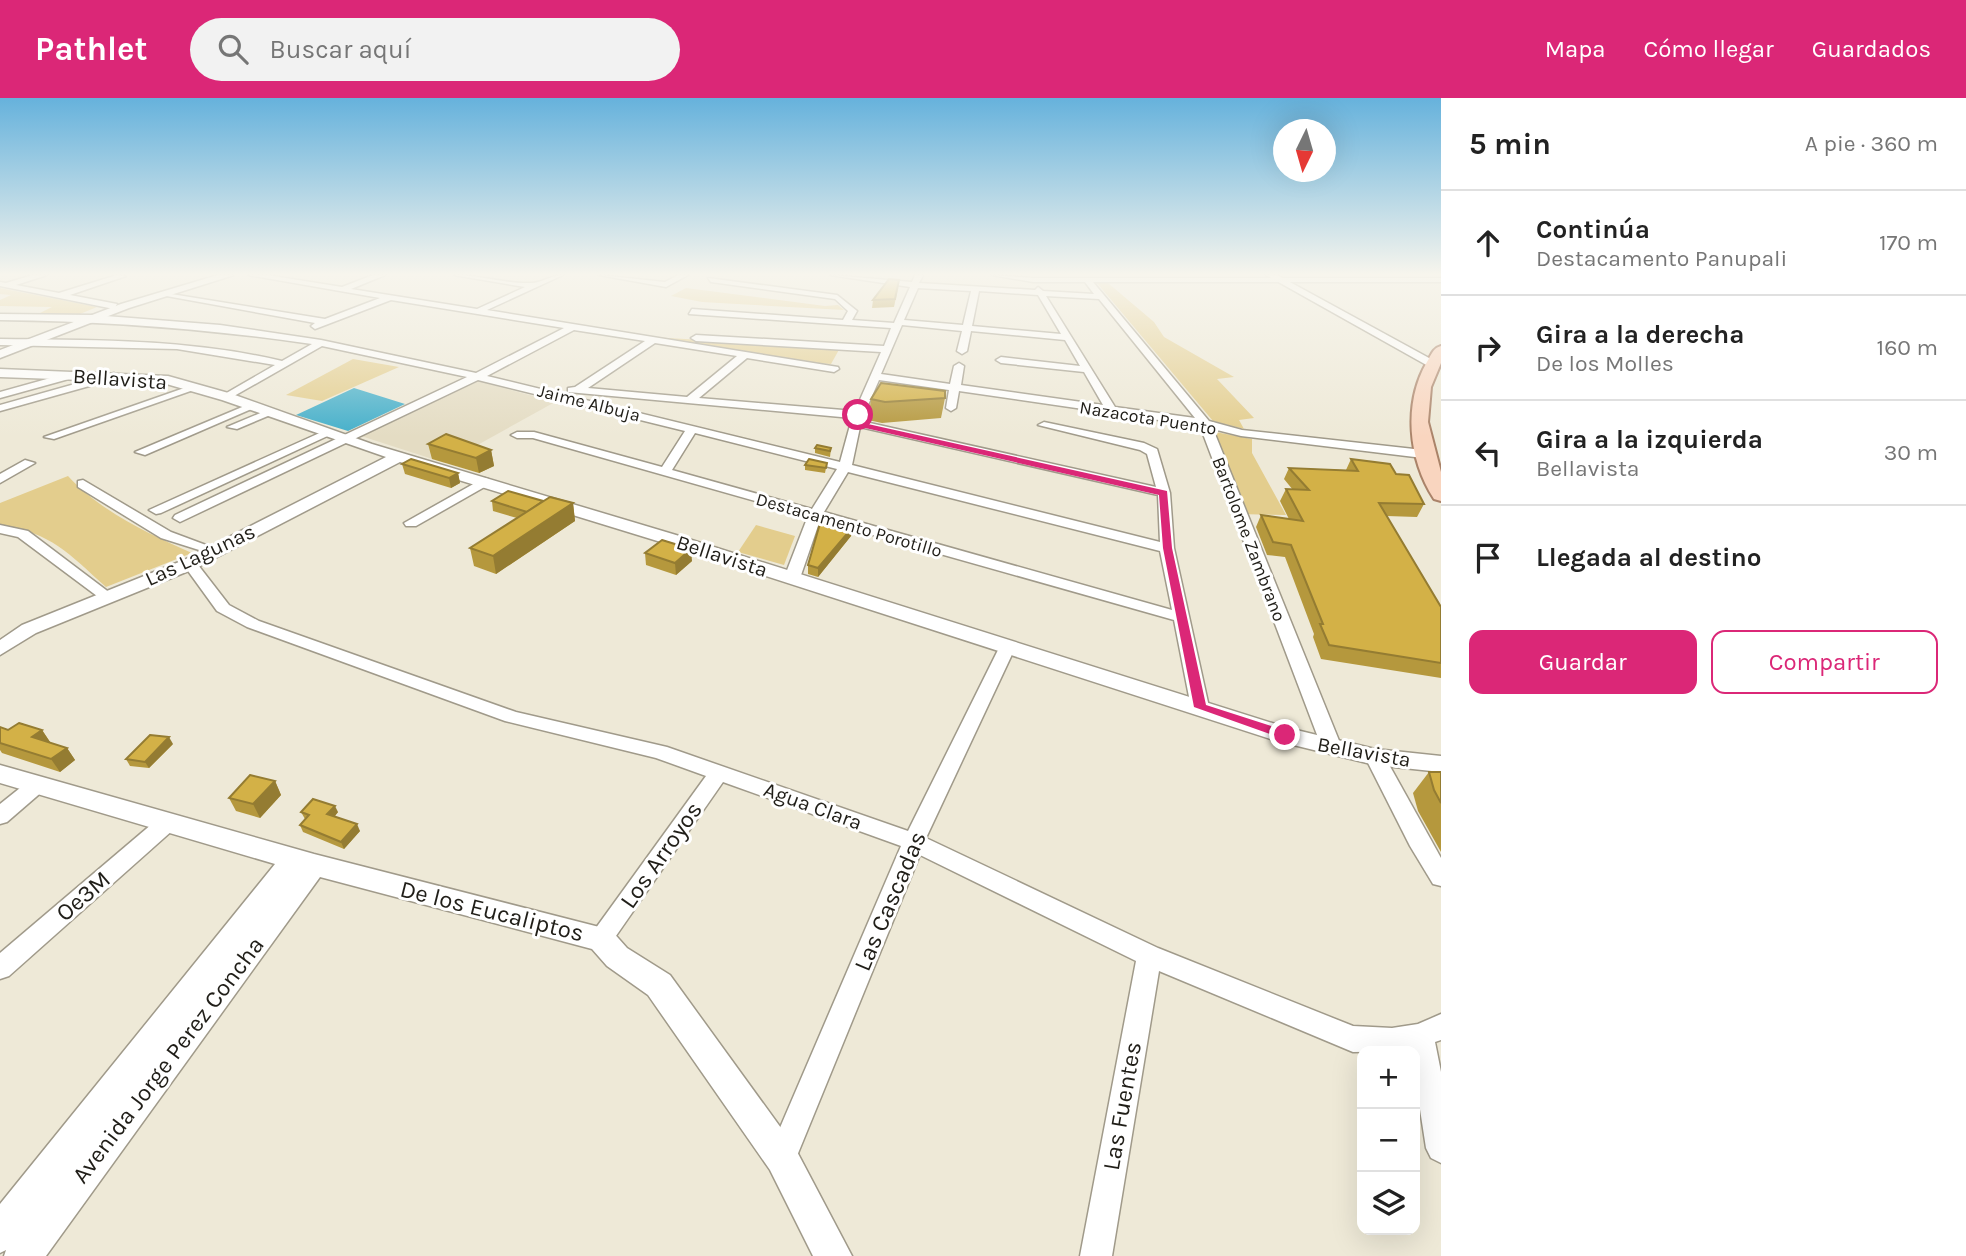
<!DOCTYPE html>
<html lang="es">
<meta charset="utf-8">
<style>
:root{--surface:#fff;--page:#f2f2f2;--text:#222;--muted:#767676;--line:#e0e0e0;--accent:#db2777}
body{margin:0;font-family:Karla,sans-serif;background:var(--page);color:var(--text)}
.controls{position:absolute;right:21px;bottom:21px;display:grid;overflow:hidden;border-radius:14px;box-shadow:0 7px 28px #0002}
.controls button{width:63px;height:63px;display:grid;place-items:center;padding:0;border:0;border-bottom:2px solid var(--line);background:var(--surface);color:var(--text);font:35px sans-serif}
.compass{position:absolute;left:1273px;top:21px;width:63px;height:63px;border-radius:50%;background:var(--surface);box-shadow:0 7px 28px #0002;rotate:185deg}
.stop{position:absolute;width:21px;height:21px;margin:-16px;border:5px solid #db2777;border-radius:50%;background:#fff}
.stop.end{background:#db2777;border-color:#fff;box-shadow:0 2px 7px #0008}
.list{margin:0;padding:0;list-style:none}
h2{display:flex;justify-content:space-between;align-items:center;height:91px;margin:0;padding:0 28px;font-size:30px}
h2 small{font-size:23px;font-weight:400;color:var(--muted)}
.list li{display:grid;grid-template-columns:46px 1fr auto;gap:21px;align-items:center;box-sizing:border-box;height:105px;padding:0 28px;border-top:2px solid var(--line)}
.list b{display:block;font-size:26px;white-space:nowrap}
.list p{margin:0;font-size:23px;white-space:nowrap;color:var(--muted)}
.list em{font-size:23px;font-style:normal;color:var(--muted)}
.actions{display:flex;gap:14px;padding:21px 28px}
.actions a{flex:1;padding:16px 0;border:2px solid var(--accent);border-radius:14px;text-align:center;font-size:24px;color:var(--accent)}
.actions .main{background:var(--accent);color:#fff}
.icon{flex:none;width:38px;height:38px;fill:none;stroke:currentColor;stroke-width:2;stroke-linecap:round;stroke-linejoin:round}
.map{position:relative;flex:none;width:1441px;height:1158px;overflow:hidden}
header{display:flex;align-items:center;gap:42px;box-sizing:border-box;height:98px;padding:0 35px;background:var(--accent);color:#fff}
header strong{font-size:33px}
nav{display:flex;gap:38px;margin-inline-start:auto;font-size:24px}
.search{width:490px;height:63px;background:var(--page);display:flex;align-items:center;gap:18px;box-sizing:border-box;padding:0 24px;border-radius:38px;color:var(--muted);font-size:26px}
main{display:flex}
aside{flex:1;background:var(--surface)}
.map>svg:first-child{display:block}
</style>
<header>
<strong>Pathlet</strong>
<div class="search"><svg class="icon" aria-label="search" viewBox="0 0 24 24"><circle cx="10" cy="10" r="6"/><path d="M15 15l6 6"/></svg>Buscar aquí</div>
<nav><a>Mapa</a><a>Cómo llegar</a><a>Guardados</a></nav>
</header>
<main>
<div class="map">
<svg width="1441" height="1158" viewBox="0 0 1441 1158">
<rect width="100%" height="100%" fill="#eee9d7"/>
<polygon fill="#e4dcc3" points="478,283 555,304 445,365 361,338"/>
<g fill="#e3cd8d">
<polygon points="1097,185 1108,185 1154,224 1164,239 1234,279 1217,281 1254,320 1239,322 1244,331 1213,323"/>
<polygon points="0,190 97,209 75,218 36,217 52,209 0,208 0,202 11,197 0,196"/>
<polygon points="686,190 825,208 838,207 844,212 702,204 671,198"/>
<polygon points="650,239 840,250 831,266 800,264"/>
<polygon points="353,261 399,269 322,303 286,297"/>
<polygon points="1210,333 1252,341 1252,355 1286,417 1236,416"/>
<path d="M68,378C100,413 149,436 192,455L106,489C68,455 52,435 0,427V405Z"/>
<polygon points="756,427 795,438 784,467 738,454"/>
</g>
<polygon fill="#44afca" points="354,290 405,306 348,333 296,317"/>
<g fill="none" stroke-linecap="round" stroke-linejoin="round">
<defs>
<g id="minor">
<polygon points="33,177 47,177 16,187 59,195 117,177 126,178 70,197 117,206 114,211 0,188 0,184 6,185"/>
<path d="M248,177H267L342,189L373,177H385L351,191L477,211L525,189L454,177C480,177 506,186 531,185C542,185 551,177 563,177L487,212L838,269L839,271L834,274L747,260L699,300L855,313L881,254L696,243L691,240L696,237L884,248L891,230L689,216L692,211L843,222L848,213L835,201L711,184L708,180L837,197L857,213L852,222L894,225L910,189L830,177L912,184L915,177H923L919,185L1035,192L1038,189L1043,193L1094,196L1085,184H1033L992,177L1033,180H1441V184H1093L1209,323L1242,332L1423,352L1429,356L1423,360L1241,338L1213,331L1342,650L1339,655H1325L1322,650L1200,328L959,293L956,310L951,313L946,310L949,292L879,282L861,323L1156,389L1147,356L1140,352L1038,327L1044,324L1144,345L1157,351L1170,395L1174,450L1209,609L1200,615L1191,609L1174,522L820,422L800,480L792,485L787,483L784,480L808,418L533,340H517L511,337L517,334H534L662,369L685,333L478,282L180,424L173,420L175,417L467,279L322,248L227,302L223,301V297L275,267L177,251L0,247V241C95,242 189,241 282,263L312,246C208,231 105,223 0,222V216L93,217L220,227L321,242L476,275L564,230L391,202L315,231L311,228L315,225L161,197L165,195L325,221L380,200ZM918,190L971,193L963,227L904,222ZM979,193L1038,197L1061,236L972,228ZM1046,198L1099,201L1195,320L1115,309ZM902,227L962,233L957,253L962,256L967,253L971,233L1065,242L1080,268L1001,259L996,262L1001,265L1084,274L1103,307L961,287L964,268L959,265L954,268L950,286L881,276ZM574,232L645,243L575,289L568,290V294L852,320L840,364L487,278ZM655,245L737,258L687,299L588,290ZM860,329L1158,397L1160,444L852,367ZM695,335L837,371L812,411L672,372ZM848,374L1160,453L1172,512L824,414Z"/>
<polygon points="599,177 665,184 678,177 688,177 666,189"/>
<polygon points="72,274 77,277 76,279 0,300 0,294"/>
<polygon points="114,275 119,278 118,280 0,313 0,307"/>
<polygon points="190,288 199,290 54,341 44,339"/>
<polygon points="247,307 256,309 145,357 135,354"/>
<polygon points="265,313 275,315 237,331 227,329"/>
<polygon points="324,333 334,335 161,415 156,416 149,412"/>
<polygon points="25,362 35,365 0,385 0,376"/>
<polygon points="484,380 488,381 488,387 416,428 406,428 404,425"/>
<polygon points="83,382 171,434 222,453 215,457 161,440 78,389 78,383"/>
<polygon points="0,427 28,433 114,498 111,501 101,501 18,439 0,435"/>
<polygon points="190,462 195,463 229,507 259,523 516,614 667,649 908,733 999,550 1001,546 1013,546 1015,550 926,740 1158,850 1353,928 1392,930 1418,926 1441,916 1441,942 1435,944 1441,974 1441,1065 1431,1060 1426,1050 1415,979 1415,953 1353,954 1159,873 1112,1158 1080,1158 1136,863 920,757 792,1070 782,1075 772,1070 767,1060 901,748 723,684 609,848 601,852 593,848 589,841 593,834 706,678 656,660 505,623 247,529 217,513 183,466"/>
<polygon points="1375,652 1382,654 1441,760 1441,788 1433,786 1410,748 1365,659 1368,654"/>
<polygon points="37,680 44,682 47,687 44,692 7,724 0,726 0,706 30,682"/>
<polygon points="166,718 173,720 177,726 173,732 9,878 0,881 0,855 159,720"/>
</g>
<g id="tertiary">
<polygon points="1266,177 1277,177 1440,266 1430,269"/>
<polygon points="0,271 168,278 232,296 372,346 676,437 1288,630 1375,651 1441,658 1441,674 1375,667 1277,643 664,445 400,364 196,470 36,535 0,557 0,542 22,527 184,462 386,359 222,302 163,285 0,279"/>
<polygon points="0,667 314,756 611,832 627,850 670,877 794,1048 852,1158 813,1158 770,1072 648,897 607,868 592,851 320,779 46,1158 4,1158 6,1152 0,1155 0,1106 275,766 0,685"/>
</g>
<polygon id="secondary" points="218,177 234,177 129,210 0,260 0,252 121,206"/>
<path id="primary" d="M1441,248V265L1431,289L1428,324L1441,374V403L1434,401C1408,361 1403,305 1427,264C1431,257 1433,250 1441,248Z"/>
</defs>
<use href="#minor" stroke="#a09a8a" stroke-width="3"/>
<use href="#tertiary" stroke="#a09a8a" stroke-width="3"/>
<use href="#secondary" stroke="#a09a8a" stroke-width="3"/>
<use href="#primary" stroke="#aa8369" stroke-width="4"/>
<use href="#minor" fill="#fff" fill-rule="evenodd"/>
<use href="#tertiary" fill="#fff" fill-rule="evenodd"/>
<use href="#secondary" fill="#fff" fill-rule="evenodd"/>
<use href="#primary" fill="#f9d5bf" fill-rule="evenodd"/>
</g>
<g fill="#b5983d">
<polygon points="898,190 894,209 872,210 873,202"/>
<polygon points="945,300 941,320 882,325 868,322 871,301"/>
<polygon points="428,346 491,352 494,368 479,375 432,361"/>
<polygon points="815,350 831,350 830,359 815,355"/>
<polygon points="1351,361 1396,376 1424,406 1417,419 1387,418 1441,509 1441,580 1321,561 1313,539 1314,536 1285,459 1267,457 1256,429 1261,417 1289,421 1280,403 1286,391 1293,392 1284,381 1289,370 1346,372"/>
<polygon points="827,365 825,375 805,372 805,367"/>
<polygon points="402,366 458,375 460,385 451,390 405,376"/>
<polygon points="492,403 543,403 573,405 575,423 496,476 474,468 470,450 517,420 493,413"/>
<polygon points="852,430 851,438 818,479 808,476 808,467"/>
<polygon points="645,455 692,463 676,477 646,467"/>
<polygon points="0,629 8,632 42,632 50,644 50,645 67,650 75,662 60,674 2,655 0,652"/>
<polygon points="173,646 149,670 130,668 126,661"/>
<polygon points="1429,674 1441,674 1441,754 1418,713 1413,695"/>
<polygon points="275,683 281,697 260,720 236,713 229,700"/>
<polygon points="301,714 338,714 334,719 360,733 344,751 303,734 300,727 305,721"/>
</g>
<g fill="#947c32">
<polygon points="491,352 494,368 479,375 476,360"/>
<polygon points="458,375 460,385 451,390 449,380"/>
<polygon points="573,405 575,423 496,476 493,458"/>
<polygon points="852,430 851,438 818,479 818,470"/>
<polygon points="691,451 692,463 676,477 675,465"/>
<polygon points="42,632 50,644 40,651 32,639"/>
<polygon points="169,639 173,646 149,670 145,664"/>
<polygon points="67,650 75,662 60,674 51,661"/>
<polygon points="275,683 281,697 260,720 253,706"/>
<polygon points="335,708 338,714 331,723 327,716"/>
<polygon points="357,726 360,733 344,751 341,744"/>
</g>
<g fill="#d3b147" stroke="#947c32" stroke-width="2">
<polygon points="889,181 899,182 895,201 873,202"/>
<polygon points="881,285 945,293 945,300 885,304 871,301"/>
<polygon points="446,336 491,352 476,360 428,346"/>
<polygon points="817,347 831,350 830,353 815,350"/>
<polygon points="411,361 458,375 449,380 402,366"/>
<polygon points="809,361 827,365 826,370 805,367"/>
<polygon points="1351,361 1390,366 1396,376 1409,377 1424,406 1379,405 1441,509 1441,565 1329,547 1320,526 1323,526 1291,447 1273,444 1261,417 1303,423 1286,391 1309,392 1289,370 1358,373"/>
<polygon points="508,393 543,403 527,414 492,403"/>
<polygon points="550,399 573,405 493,458 470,450"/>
<polygon points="821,422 852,430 818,470 808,467"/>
<polygon points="662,442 691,451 675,465 645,455"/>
<polygon points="19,625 42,632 32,639 67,650 51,661 0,645 0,629 8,632"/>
<polygon points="150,637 169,639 145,664 126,661"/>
<polygon points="1429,674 1441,674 1441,705 1434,692"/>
<polygon points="250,677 275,683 253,706 229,700"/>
<polygon points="313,701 335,708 327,716 357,726 341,744 300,727 309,717 301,714"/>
</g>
<linearGradient id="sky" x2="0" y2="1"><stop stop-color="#66b2dc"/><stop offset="0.52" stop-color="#f7f5ed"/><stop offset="1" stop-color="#f7f5ed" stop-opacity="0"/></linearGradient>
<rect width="1441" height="339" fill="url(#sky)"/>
<polygon fill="#db2777" points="858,315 862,317 859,324 1167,393 1172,450 1206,607 1290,634 1290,640 1281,640 1194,609 1163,450 1159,397 852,327"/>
<g text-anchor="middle" stroke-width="6" stroke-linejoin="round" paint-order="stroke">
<g font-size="18" fill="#201e18" stroke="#fff">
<text transform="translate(589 305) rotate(14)" y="6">Jaime Albuja</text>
<text transform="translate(1148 320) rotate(9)" y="6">Nazacota Puento</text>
<text transform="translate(849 427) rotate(16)" y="6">Destacamento Porotillo</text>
<text transform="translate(1249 441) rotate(69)" y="6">Bartolome Zambrano</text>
</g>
<g font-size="21" fill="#201e18" stroke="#fff">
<text transform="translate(120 281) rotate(4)" y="7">Bellavista</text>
<text transform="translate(200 457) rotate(-25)" y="7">Las Lagunas</text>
<text transform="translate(722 458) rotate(18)" y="7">Bellavista</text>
<text transform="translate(1364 654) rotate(10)" y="7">Bellavista</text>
<text transform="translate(813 708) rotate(20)" y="7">Agua Clara</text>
</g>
<g font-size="24" fill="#201e18" stroke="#fff">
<text transform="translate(661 757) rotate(-55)" y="8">Los Arroyos</text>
<text transform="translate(83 798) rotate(-41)" y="8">Oe3M</text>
<text transform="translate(890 803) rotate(-67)" y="8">Las Cascadas</text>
<text transform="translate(492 813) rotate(14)" y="8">De los Eucaliptos</text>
<text transform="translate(168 962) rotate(-53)" y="8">Avenida Jorge Perez Concha</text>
<text transform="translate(1122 1008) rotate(-80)" y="8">Las Fuentes</text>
</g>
</g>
</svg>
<div class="controls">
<button>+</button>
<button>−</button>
<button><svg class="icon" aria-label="layers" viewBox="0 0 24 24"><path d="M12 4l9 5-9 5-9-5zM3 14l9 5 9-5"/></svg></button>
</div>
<svg class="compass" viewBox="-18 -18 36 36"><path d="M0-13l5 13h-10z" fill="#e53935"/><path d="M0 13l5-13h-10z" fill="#767676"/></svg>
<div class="stop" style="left:858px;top:317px"></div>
<div class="stop end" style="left:1285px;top:637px"></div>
</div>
<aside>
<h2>5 min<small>A pie · 360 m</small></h2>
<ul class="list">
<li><svg class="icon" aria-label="ahead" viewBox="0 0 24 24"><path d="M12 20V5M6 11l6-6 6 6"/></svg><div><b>Continúa</b><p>Destacamento Panupali</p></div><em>170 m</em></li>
<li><svg class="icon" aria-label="right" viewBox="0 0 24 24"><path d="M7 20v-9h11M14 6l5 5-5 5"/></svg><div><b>Gira a la derecha</b><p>De los Molles</p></div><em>160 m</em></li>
<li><svg class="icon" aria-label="left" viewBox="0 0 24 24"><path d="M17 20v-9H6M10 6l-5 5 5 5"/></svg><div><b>Gira a la izquierda</b><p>Bellavista</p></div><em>30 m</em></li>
<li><svg class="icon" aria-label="arrive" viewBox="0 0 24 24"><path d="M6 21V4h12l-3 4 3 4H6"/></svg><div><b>Llegada al destino</b></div></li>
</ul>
<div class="actions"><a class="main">Guardar</a><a>Compartir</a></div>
</aside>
</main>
